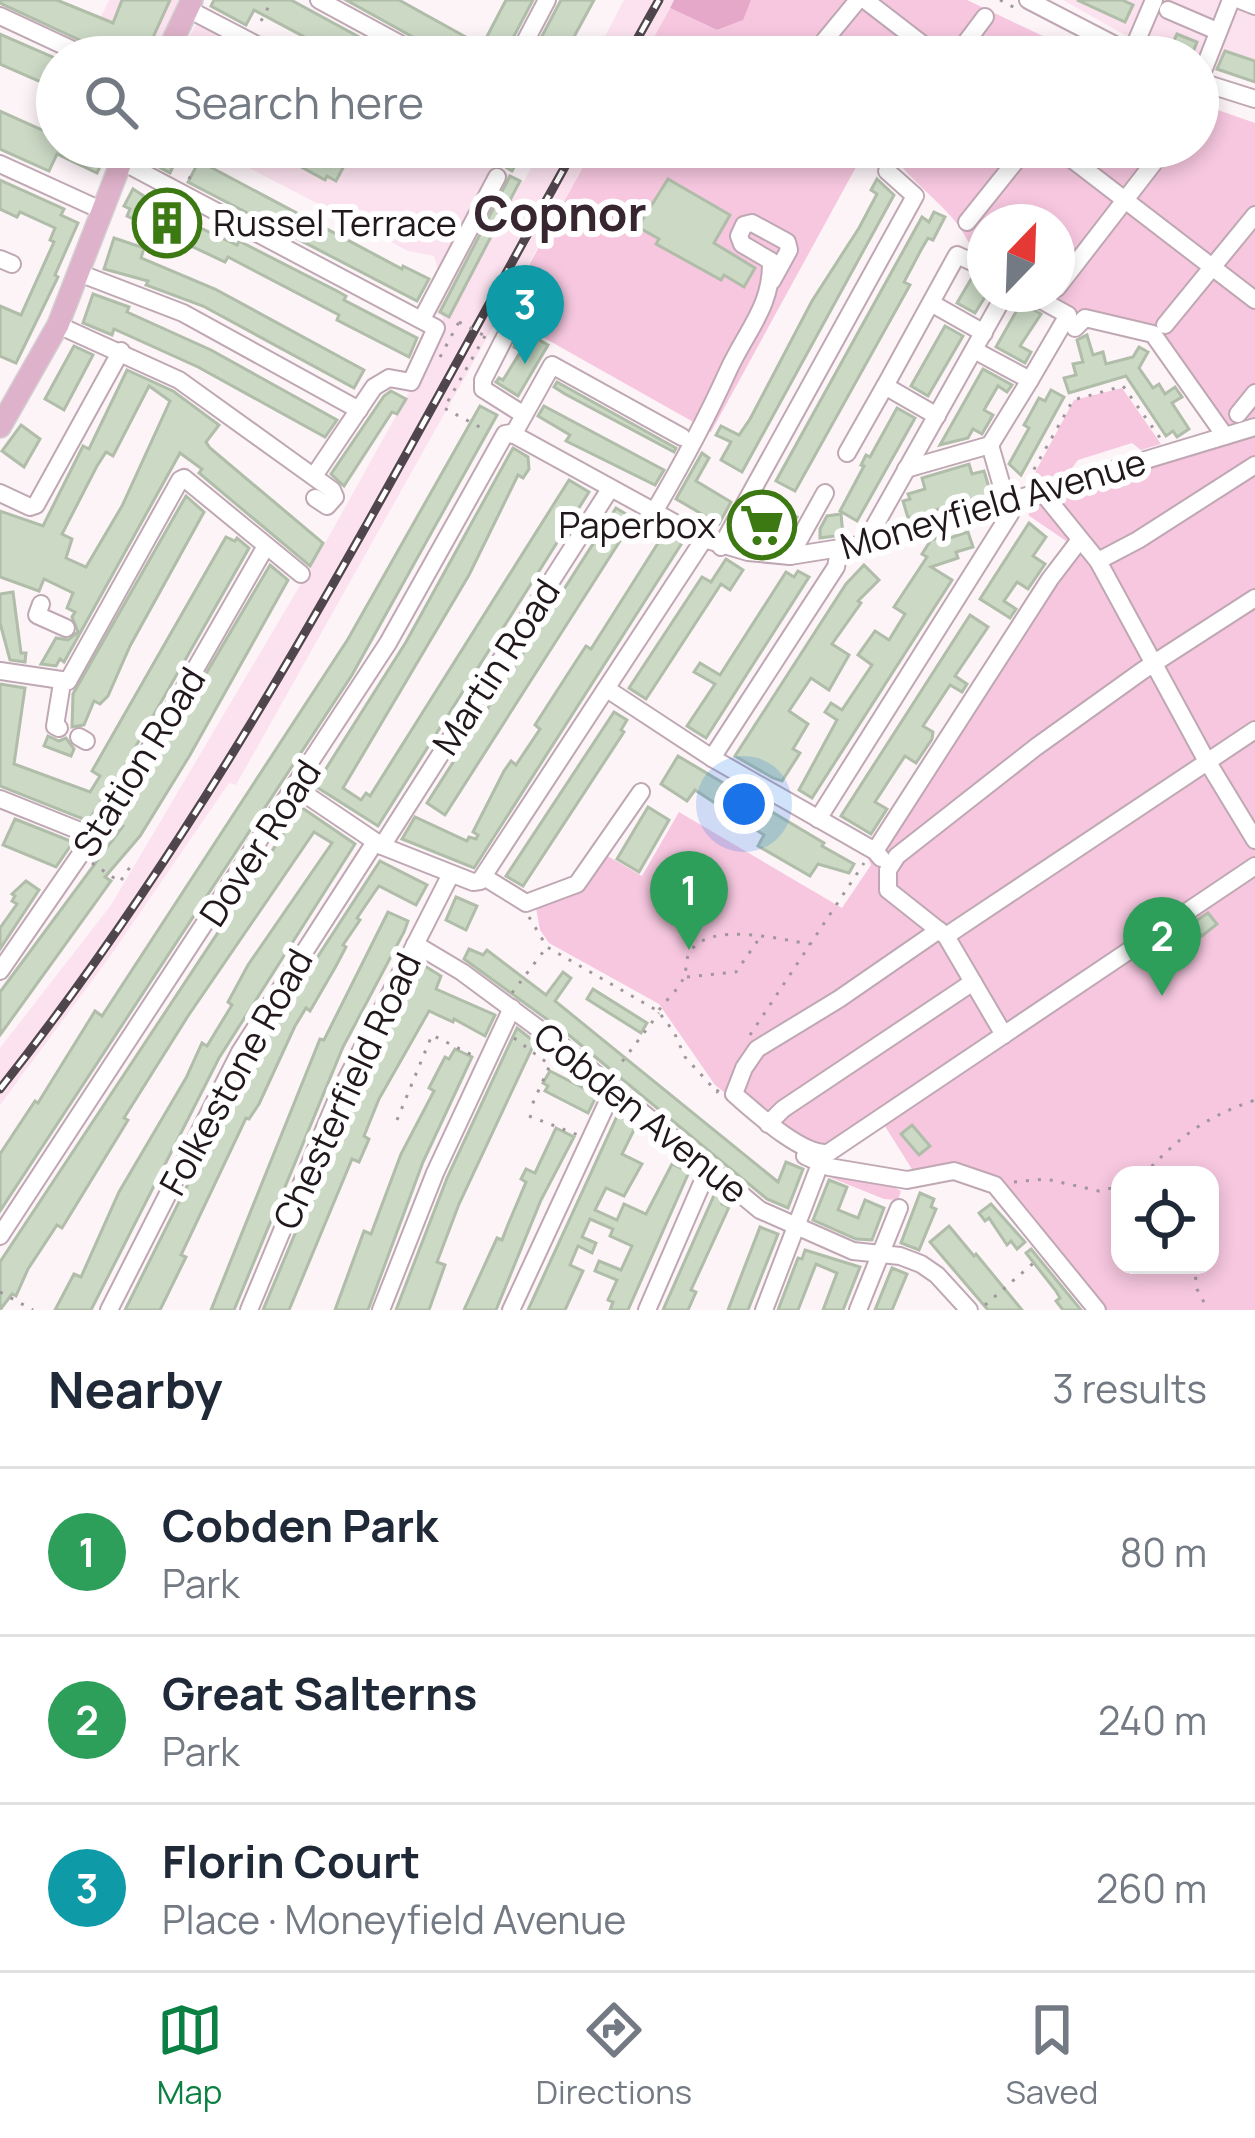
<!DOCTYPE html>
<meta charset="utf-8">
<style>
:root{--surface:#fff;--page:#f2f2f3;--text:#1f2937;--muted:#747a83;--line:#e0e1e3;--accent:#0b8043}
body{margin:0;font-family:Manrope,sans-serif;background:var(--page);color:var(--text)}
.controls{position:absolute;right:36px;bottom:36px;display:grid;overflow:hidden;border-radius:24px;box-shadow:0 6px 18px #0003}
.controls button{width:108px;height:108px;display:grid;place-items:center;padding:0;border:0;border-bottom:3px solid var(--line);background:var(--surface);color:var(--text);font:60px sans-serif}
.compass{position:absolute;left:967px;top:204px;width:108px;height:108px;border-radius:50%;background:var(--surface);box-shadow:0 6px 18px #0003;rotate:23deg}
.you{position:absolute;left:744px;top:804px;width:42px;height:42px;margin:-30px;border:9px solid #fff;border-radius:50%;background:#1a73e8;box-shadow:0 0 0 18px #1a73e833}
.badge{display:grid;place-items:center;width:78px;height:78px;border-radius:50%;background:var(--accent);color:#fff;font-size:39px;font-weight:700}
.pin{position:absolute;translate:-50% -99px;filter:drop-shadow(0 3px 6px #0008)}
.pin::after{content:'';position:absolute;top:63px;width:42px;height:36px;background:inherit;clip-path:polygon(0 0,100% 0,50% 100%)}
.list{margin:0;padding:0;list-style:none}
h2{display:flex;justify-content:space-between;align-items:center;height:156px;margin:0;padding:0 48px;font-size:51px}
h2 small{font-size:39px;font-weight:400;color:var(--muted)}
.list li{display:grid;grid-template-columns:78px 1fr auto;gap:36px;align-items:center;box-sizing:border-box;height:168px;padding:0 48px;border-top:3px solid var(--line)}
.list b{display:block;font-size:45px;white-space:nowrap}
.list p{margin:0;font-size:39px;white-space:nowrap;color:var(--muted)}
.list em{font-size:39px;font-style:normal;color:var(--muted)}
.icon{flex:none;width:66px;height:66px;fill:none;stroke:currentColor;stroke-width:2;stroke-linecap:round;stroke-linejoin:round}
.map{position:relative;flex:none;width:1255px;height:1310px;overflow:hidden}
.search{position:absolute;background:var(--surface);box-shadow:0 6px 18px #0003;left:36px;right:36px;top:36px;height:132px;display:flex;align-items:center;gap:30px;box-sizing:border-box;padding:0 42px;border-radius:66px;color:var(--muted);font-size:45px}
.sheet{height:660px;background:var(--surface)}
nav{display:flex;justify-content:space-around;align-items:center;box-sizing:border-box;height:168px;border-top:3px solid var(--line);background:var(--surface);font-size:33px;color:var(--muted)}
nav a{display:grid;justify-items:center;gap:6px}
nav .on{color:var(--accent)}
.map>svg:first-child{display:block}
</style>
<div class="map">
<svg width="1255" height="1310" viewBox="0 0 1255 1310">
<rect width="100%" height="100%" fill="#fdf4f8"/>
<g fill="#fbe2ee">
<polygon points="109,0 182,0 155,57 82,57"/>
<polygon points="624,0 674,0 643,57 594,57"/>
<polygon points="1063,0 1255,0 1255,83 1198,65 1198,57 1175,57 1150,49"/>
<polygon points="202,12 288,57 179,57"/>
<polygon points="209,147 458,147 523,182 541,151 545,153 549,147 594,147 236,785 229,783 111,955 0,1105 0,1048 111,905 328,538 442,333 443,317 422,306 439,273 434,256 408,251"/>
</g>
<g fill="#f6c7df" fill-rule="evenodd">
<polygon points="751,0 967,0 1087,57 643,57 670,8 717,30 742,20"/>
<path d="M1198,103L1255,123V1310H1105L997,1181L915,1174L883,1123L824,1161L769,1128L715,1085L659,1004L549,943L540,930L535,902L606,855L642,876L679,812L842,908L871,865L866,854L1066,541L1028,515L1039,502L1046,508L1054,498L1230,441L1155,329L1071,313L1038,294H1057V222H985V264C972,252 968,239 958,225C937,197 906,179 888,147H1198ZM1120,1175H1210V1265H1120Z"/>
<polygon points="594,147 867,147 711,432 502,314"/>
<polygon points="1122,388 1161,444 1141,450 1132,443 1078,460 1069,472 1030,482 1074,400"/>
<polygon points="831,1172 886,1183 901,1191 898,1200 884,1199 829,1177"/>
</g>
<polygon fill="#e6a8c9" points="674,0 751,0 743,20 717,30 670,8"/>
<g fill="#cbd9c5" stroke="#afbda9" stroke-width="3" fill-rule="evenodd">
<polygon points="0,0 57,0 113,23 122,0 170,0 144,57 116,57 0,3"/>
<polygon points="214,0 291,0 396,57 342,57 254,10 246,25 211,6"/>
<polygon points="346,0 399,0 482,46 506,0 533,0 503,57 449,57"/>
<polygon points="561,0 594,0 563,57 531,57"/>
<polygon points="1077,0 1122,0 1133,5 1125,22"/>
<polygon points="0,34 57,59 57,89 0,64"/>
<polygon points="1177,34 1197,42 1191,57 1170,49"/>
<polygon points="223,42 252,57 215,57"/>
<polygon points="1225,51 1255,61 1255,82 1217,69"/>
<polygon points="0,111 49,133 57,115 57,147 109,147 97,173 57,154 49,171 0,149"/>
<polygon points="147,147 182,147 170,173 142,158"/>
<polygon points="305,147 354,147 336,181 327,176 325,180 294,163"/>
<polygon points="473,147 514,147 508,157 517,162 512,171"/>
<polygon points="199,161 402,269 403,266 429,279 417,301 188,182"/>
<polygon points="510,176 520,181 449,317 440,312"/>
<polygon points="668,179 730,215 714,243 755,268 744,287 724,275 721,280 656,244 659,239 638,227"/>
<polygon points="877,179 894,195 742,472 721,460 731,442 716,435 721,426 739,435 750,419 812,301 859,228 877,194 871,190"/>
<polygon points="0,180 64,209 61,215 78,223 55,275 58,277 16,363 0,356 0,306 21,315 54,242 50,240 55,228 20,212 17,217 0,209"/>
<polygon points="133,189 175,216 237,245 239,241 337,291 346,296 344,300 417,338 409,357 337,320 339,315 228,257 225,262 127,216 130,209 124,206"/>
<polygon points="934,212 945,217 933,240 928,238 921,250 904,282 910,285 795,491 776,481 922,217 929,222"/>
<polygon points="114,238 144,248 141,258 215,289 364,370 354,388 203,306 146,285 148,281 104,269"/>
<polygon points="973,276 985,281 985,297 975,313 957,303"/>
<polygon points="93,294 129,307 127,312 211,350 337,420 325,437 198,367 114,329 112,335 83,323"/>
<polygon points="1021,303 1041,314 1020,346 1031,352 1025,363 996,347"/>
<polygon points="945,326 963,336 928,396 911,386"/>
<polygon points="518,328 548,345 518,396 496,382 499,378 503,380 521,351 514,347"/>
<polygon points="1087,335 1093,355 1103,352 1106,364 1133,357 1139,347 1148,352 1139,368 1153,388 1159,384 1165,394 1175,387 1182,397 1172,403 1189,429 1177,437 1173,431 1166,436 1126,376 1069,393 1064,378 1076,375 1073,364 1083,362 1077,340"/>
<polygon points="74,346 93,355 64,410 45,399"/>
<polygon points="983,369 1012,385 1007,392 998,386 984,410 993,415 982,434 973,429 968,438 940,445"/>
<path d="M127,370L173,391L219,425L206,442L210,448L323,543L310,566L199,473L202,469L180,453L64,662L60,659L56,666L41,664L56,638L68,640L78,632L72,617L75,612L67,608L73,593L44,579L39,591L0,577V511L43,526L83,446L89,449ZM149,386L170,401L122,506L86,567L66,558L72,539L62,534L97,466L106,452L113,456Z"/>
<polygon points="557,382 676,448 674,452 565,394 554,387"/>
<polygon points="1051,390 1064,397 1021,475 1009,464 1029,428 1024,425 1028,418 1039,398 1045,401"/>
<polygon points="391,391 406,399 397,414 392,412 344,486 331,474 384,396"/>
<polygon points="480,406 497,415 352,675 0,1211 0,1154 35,1101 38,1103 95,1011 102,1016 348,639"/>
<polygon points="544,406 664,470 655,485 566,441 570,435 538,416"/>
<polygon points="897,408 915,418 857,521 840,511 864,466 861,465 866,455 870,457"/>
<polygon points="21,425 40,439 24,467 2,451"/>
<polygon points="513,448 528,457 529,469 523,478 518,475 469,575 343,788 361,800 366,793 370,796 569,480 589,492 378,826 315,786 406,642"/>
<polygon points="702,453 709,458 696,481 731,502 719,524 676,499"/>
<polygon points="969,464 972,474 984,471 991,494 908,518 903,501 910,499 908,494 925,489 922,478"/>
<polygon points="186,496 204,512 130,646 108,696 100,704 94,701 84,725 72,727 73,694"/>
<polygon points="616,508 634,519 445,815 427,803"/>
<polygon points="757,509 784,516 786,511 797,517 783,542 742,535"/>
<polygon points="841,514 843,535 820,538 820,529 827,516"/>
<polygon points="1029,523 1046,537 1033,556 1045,564 1028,589 1017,582 1004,601 1016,609 1010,618 980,599"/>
<polygon points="665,532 682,543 474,868 402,839 415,817 467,841 469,837 476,839 478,835 473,832 504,771 511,761 516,765 540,729 535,725 571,669 586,646 591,649"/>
<polygon points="968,532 973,547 956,552 958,558 931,567 952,580 812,798 799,790 837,720 825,712 831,703 842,710 872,665 858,655 875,631 889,640 905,614 894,607 927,557 922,554 931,540 939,537 940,541"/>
<polygon points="226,537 235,541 237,538 249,548 120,774 88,821 0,786 0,684 25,688 14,764 90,792 100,776 92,771"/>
<polygon points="726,559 743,570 730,590 721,584 646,699 629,688 702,577 711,582"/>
<polygon points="270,565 288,580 190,755 140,836 105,877 111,881 0,1035 0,992 123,826 118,823"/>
<polygon points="864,565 879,580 858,601 861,603 832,644 849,655 829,690 811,678 789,711 808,724 793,749 800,753 782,781 773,778 735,756 846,584"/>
<polygon points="798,571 809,577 706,738 687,726 715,684 694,672 700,663 720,675 786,572 794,577"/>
<polygon points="13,592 21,653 26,653 25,662 10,660 0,623 0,594"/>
<polygon points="970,615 988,627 955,676 967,684 962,692 950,685 923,726 933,732 932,739 916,763 905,756 897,768 875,802 887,809 871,834 841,816"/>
<polygon points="614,712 627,720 621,730 624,732 523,886 506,876"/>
<polygon points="48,736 59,741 66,738 74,749 71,756 44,746"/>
<polygon points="678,756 824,843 822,846 854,864 849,873 818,864 810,876 758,846 764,835 695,790 687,801 661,784"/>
<polygon points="301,807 355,844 219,1058 91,1310 55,1310 74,1274 81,1277 119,1192 186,1078 202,1043 207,1046 232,1005 228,1002 248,965 332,843 314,832 188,1016 124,1118 128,1120 62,1228 57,1225 28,1269 16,1296 12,1294 0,1310 0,1262"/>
<polygon points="648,807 669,820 639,872 617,859"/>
<polygon points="15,819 73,842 56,867 3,845"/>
<polygon points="380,861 427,885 416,905 379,886 374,893 357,918 360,920 343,945 346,947 336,966 310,1011 306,1008 295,1026 259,1104 249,1119 246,1118 181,1255 186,1257 160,1310 125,1310 248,1064"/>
<polygon points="26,881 39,890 0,949 0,928 17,904 12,901 15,896 12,894"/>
<polygon points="456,897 477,906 466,930 446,920"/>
<polygon points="388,912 408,921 404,932 343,1047 234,1310 211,1310 320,1039 324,1040"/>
<polygon points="1208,913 1217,924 1202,936 1191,924"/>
<polygon points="469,949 483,955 487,950 546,995 563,972 571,978 555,1001 778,1182 786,1162 803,1169 788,1208 767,1199 570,1036 464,959"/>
<polygon points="420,963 441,976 436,989 495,1015 485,1036 454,1019 453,1022 429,1011 379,1099 364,1136 369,1139 359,1162 352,1159 289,1310 263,1310 354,1093"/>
<polygon points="593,989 647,1023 641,1033 587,999"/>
<polygon points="517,1028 535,1042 459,1204 437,1262 445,1265 429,1310 396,1310 447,1178"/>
<polygon points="455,1049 472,1057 423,1162 368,1310 335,1310 364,1231 371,1234 401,1154 434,1091 429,1088 445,1057 449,1059"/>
<polygon points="550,1071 597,1095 588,1113 545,1091 548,1086 543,1083"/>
<polygon points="618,1114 637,1124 622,1154 642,1164 624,1196 606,1188 595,1210 617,1220 624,1204 646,1214 672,1164 689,1172 628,1310 610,1310 613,1302 608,1300 617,1280 595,1271 599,1261 621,1270 632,1246 610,1236 613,1229 590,1219 582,1237 596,1243 592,1253 578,1246 570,1265 583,1271 565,1310 528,1310"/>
<polygon points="912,1125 930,1146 919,1155 901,1134"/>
<polygon points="556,1128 574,1137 541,1200 496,1310 464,1310 497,1238 502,1240 507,1227 526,1182 521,1179 526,1169 535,1173"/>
<polygon points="829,1180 847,1187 838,1210 858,1218 865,1200 884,1208 872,1240 856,1239 813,1220"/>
<polygon points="715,1193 725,1198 722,1204 729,1207 691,1290 696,1292 688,1310 663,1310"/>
<polygon points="920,1193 934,1199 931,1207 936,1209 919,1250 901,1243"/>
<polygon points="991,1204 1025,1242 1017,1249 1011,1241 1007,1245 989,1218 985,1221 979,1213"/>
<polygon points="949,1226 974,1256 976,1254 1022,1310 988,1310 930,1242"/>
<polygon points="760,1227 778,1234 748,1310 728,1310"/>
<polygon points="1031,1249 1081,1310 1063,1310 1056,1301 1060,1298 1056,1291 1026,1253"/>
<polygon points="805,1250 860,1267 843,1310 823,1310 837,1273 816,1264 798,1310 778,1310 798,1258 802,1259"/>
<polygon points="892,1268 907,1274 892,1310 875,1310"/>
</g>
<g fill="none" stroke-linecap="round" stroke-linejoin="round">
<defs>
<g id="minor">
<polyline points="319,0 424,57"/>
<polyline points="865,0 939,57"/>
<polyline points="1028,0 1138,57"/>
<polyline points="1240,0 1255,6"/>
<polyline points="188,9 280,57"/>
<polyline points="1168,10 1217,31"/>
<polyline points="0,16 88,57"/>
<polyline points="1131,54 1154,0"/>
<polyline points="517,57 547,0"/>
<polyline points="811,57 858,0"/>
<polyline points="955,57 985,17"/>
<polyline points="1198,81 1255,99"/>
<polyline points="1199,81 1231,0"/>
<polyline points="1056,147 1255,300"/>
<polyline points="121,161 436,328 411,382 389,378 374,387 318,470"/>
<polyline points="0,164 103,211"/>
<polyline points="967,222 1027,147"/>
<polyline points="0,259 12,264"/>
<polyline points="79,273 183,313 359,410"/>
<polyline points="1057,288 1166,147"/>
<polyline points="931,303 984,333"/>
<polyline points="422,319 497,177"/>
<polyline points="58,325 179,380 332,490 335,497 327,506 315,498"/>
<polyline points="1165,325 1255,215"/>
<polyline points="1075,328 1085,318 1153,334 1225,436"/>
<polyline points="506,335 483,380 483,389 524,415"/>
<polyline points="974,350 1030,380 1068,315 1030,294"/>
<polyline points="1238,414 1255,393"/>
<polyline points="937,416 885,386 957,255 985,268"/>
<polyline points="513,435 552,365 682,437"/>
<polyline points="990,445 1030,380"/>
<polyline points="847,453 885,386"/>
<polyline points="1042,492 1098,561 1204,756 1255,840"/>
<polyline points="0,493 30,507 36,505 121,351"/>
<path d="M654,512C681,466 706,420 728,371C746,331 772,307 771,261L742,244L739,236L744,225L752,223L787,242L789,250L772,281"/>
<polyline points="871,543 874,527 1005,294"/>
<polyline points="721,547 915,196 887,171"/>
<polyline points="790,556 825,493"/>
<polyline points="1098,561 1138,540 1255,465"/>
<polyline points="41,604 37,615 66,628"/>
<polyline points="0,671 68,681 180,480 184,478 301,574"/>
<polyline points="607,689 712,758 875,851 881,858"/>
<polyline points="59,728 55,726 62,683"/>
<polyline points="79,737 86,741"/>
<polyline points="712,758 836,567 839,551"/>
<polyline points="296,788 382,846 473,882 480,881 704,539"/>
<polyline points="0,799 95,837"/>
<polyline points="818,819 1010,514 990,445 906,469"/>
<polyline points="382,846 610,489"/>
<polyline points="875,851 1050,579 1079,541"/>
<polyline points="484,877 526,903 577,884 641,792"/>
<path d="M939,930L839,999L757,1049L744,1068L734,1094C755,1112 801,1155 828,1153L1255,866"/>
<polyline points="946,936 1255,730"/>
<polyline points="415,944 462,972 562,1046 760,1210 853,1251 900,1256 921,1264 937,1275 969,1310"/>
<polyline points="0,971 131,781 266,546"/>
<polyline points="1004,1035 946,936 888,890 888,870 897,856 1036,747 1142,671 1255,598"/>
<polyline points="768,1124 783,1109 973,982"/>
<polyline points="805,1156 829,1167 907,1180 954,1171 995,1185 1097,1310"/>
<polyline points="0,1236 388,643 505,434 511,433 704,539 748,552 790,556 871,543 1255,427"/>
<polyline points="109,1310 240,1052 375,842"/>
<polyline points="249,1310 339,1094 451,874"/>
<polyline points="381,1310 435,1173 512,1008"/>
<polyline points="511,1310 614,1088"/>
<polyline points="647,1310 709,1167"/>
<polyline points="764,1310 820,1164"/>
<polyline points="858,1310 899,1208"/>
</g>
<g id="major">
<polyline points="165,57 192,0"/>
<polyline points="0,427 58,325 127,147"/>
</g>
</defs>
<use href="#minor" stroke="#bfa8b3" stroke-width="20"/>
<use href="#major" stroke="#d3d1d2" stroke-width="24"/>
<g stroke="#a0979b" stroke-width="3" stroke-dasharray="3 9" stroke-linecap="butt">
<polyline points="1000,0 1017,9"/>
<polyline points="261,21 272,0"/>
<polyline points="189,179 198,159"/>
<polyline points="485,336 444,408 487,431"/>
<polyline points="440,357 459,322"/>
<polyline points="1028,480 1073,400 1123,386 1163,442"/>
<polyline points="92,863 120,882 130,867"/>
<polyline points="529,917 547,947 658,1011 674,1032 685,1057 717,1092 721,1085"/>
<polyline points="687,977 736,972 761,936"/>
<polyline points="512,993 546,948"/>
<path d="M659,1010C666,1000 678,990 683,979C688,970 684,961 690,952C709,921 779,939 809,944"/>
<polyline points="750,1035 864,863"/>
<polyline points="514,1038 550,1065 532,1105"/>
<polyline points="615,1071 659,1013"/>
<polyline points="529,1116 578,1135"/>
<polyline points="397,1120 432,1035 472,1055"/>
<path d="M1143,1175C1181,1136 1203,1118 1255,1100"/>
<polyline points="1014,1182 1046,1179 1099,1191 1120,1186"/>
<polyline points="1194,1265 1197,1289 1208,1310"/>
<polyline points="0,1292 33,1310"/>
<polyline points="985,1305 1037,1260"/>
</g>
<use href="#minor" stroke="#fff" stroke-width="16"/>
<use href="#major" stroke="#deb2ca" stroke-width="21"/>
<defs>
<g id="rail">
<polyline points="627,57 659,0"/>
<path d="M0,1089C229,800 396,468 576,147"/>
</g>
</defs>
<use href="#rail" stroke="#4f464b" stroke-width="9"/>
<use href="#rail" stroke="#fff" stroke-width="4.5" stroke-dasharray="14" stroke-linecap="butt"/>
<polyline stroke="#a0979b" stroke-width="3" stroke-dasharray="3 9" stroke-linecap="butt" points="459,322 485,336"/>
</g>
<defs>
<symbol id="building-ring" viewBox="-11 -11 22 22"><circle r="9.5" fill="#fff" stroke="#3d7912" stroke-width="1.5"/><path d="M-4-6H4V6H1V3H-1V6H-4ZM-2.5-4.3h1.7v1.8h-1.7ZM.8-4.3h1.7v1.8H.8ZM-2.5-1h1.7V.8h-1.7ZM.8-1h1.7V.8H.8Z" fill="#3d7912"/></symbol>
<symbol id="supermarket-ring" viewBox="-11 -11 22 22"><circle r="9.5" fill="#fff" stroke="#3d7912" stroke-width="1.5"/><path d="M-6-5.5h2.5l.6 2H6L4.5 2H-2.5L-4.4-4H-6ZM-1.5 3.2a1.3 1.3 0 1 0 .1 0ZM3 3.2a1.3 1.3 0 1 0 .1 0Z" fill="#3d7912"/></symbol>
</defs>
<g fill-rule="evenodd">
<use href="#building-ring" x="129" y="185" width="76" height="76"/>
<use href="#supermarket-ring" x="724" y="487" width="76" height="76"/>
</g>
<g text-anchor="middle" stroke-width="12" stroke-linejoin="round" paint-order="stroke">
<g font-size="36" fill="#21181d" stroke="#fff" text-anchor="start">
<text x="213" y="236">Russel Terrace</text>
<text x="716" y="538" text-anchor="end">Paperbox</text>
</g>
<g font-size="36" fill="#21181d" stroke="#fff">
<text transform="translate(993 504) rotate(-16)" y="13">Moneyfield Avenue</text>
<text transform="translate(496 667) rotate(-57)" y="13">Martin Road</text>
<text transform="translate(139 762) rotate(-58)" y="13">Station Road</text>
<text transform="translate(260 843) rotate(-57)" y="13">Dover Road</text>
<text transform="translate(236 1072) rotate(-61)" y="13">Folkestone Road</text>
<text transform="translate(347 1091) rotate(-65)" y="13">Chesterfield Road</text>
<text transform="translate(641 1113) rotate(39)" y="13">Cobden Avenue</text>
</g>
<g font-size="48" font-weight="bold" fill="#37262f" stroke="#fff">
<text x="560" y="231">Copnor</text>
</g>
</g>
</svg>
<div class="controls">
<button><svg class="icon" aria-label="locate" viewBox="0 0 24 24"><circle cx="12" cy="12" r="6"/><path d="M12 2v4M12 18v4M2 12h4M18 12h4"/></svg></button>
</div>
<svg class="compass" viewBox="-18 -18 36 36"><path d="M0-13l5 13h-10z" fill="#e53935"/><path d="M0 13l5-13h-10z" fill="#747a83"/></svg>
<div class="you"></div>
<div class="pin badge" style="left:689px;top:950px;background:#2e9e5b">1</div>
<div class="pin badge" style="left:1162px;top:996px;background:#2e9e5b">2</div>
<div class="pin badge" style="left:525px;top:364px;background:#0f9aa8">3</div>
<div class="search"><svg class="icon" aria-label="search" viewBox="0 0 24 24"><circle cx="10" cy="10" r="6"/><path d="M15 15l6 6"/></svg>Search here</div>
</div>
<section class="sheet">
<h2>Nearby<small>3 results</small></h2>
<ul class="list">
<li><span class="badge" style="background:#2e9e5b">1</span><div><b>Cobden Park</b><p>Park</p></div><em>80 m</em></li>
<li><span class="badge" style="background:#2e9e5b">2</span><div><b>Great Salterns</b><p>Park</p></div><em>240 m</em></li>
<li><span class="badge" style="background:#0f9aa8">3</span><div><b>Florin Court</b><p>Place · Moneyfield Avenue</p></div><em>260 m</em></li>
</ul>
</section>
<nav>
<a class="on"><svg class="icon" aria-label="map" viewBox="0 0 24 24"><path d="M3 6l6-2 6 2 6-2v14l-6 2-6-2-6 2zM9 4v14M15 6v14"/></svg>Map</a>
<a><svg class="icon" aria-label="directions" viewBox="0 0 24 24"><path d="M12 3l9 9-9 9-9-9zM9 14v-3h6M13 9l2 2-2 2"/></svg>Directions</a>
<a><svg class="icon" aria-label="saved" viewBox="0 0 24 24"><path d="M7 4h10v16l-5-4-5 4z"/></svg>Saved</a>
</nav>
